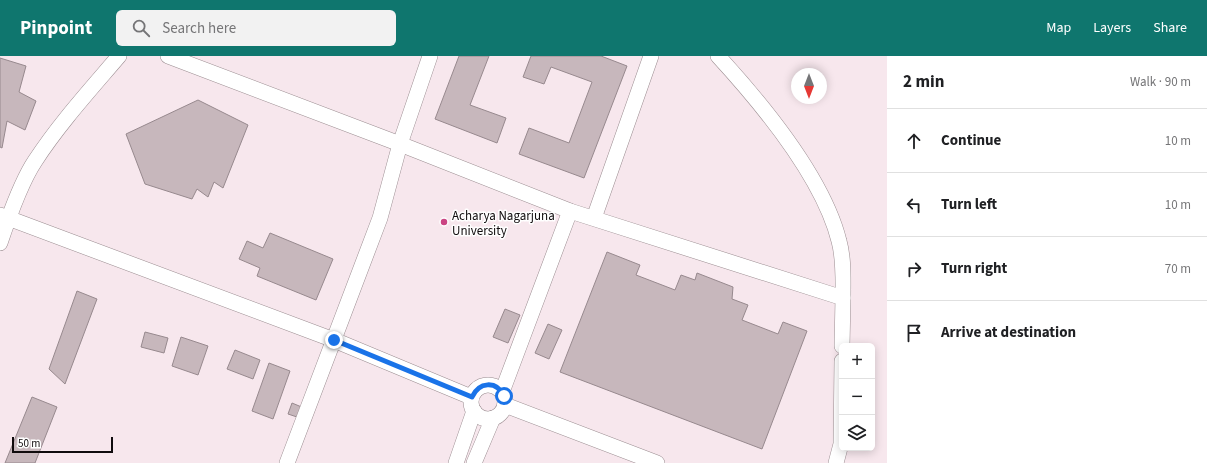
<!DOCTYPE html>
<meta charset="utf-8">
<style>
:root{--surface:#fff;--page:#f2f2f2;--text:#202124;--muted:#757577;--line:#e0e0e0;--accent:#0f766e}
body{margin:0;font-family:"Source Sans 3",sans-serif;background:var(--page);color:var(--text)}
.controls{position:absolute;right:12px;bottom:12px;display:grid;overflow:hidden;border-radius:6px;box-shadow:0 2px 10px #0003}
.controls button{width:36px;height:36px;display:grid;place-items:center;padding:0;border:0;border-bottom:1px solid var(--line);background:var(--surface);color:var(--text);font:20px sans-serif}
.compass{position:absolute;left:791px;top:12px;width:36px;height:36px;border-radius:50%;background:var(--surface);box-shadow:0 2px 10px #0003;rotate:180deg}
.scale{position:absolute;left:12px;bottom:10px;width:101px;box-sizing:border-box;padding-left:4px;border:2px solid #100b0d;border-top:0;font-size:11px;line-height:14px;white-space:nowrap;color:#100b0d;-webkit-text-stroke:3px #fff;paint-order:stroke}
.stop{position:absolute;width:12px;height:12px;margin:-9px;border:3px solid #1a73e8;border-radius:50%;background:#fff}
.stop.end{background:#1a73e8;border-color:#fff;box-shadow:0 1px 4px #0008}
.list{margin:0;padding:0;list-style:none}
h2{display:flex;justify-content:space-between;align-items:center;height:52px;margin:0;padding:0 16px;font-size:17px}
h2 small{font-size:13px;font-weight:400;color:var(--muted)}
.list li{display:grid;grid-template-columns:26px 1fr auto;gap:12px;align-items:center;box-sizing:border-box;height:64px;padding:0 16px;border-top:1px solid var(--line)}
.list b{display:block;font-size:15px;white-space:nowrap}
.list em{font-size:13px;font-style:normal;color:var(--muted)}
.icon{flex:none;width:22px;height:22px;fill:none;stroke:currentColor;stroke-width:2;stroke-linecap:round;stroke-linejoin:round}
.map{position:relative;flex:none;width:887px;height:407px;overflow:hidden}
header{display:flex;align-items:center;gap:24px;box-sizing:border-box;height:56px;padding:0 20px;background:var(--accent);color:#fff}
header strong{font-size:19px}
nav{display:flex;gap:22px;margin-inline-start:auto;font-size:14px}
.search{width:280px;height:36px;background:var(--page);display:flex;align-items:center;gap:10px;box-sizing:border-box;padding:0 14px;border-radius:6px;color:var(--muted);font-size:15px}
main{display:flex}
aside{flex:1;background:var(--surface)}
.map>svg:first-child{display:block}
</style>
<header>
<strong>Pinpoint</strong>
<div class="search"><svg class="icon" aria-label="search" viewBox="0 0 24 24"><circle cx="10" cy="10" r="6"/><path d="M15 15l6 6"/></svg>Search here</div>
<nav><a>Map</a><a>Layers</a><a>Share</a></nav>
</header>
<main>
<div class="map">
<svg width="887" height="407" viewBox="0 0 887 407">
<rect width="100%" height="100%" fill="#f7e7ed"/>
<g fill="#c7b7bc" stroke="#97898e">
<polygon points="459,0 489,0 470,49 506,62 497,87 435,63"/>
<polygon points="531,0 601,0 627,10 584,122 519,98 529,72 569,87 592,26 551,11 544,28 523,21"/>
<polygon points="0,2 26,10 19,36 36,45 25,74 7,65 2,92 0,91"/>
<polygon points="198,44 248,69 223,132 214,126 208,141 197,133 192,143 145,128 126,78"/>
<polygon points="270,177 333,203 316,244 257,220 260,212 239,203 247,185 263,192"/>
<polygon points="607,196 640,209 636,219 675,234 681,219 695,224 697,217 733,231 732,243 748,249 742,264 778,278 783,266 807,275 762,393 560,316"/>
<polygon points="77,235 97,243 65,328 49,313"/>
<polygon points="505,253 520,259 508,287 493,281"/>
<polygon points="548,268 562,274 549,303 535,297"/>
<polygon points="145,276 168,282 164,297 141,291"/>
<polygon points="181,281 208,290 198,319 172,310"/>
<polygon points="235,294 260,304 253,323 227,313"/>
<polygon points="269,307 290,315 273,363 252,355"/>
<polygon points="32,341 57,351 35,407 5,407"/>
<polygon points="292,347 304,352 300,362 288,358"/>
</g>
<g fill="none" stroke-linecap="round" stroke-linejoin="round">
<defs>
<g id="minor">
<polyline points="168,0 400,88 570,155 843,242 842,290"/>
<path d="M718,0C762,48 823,121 839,185C844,203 843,223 843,242"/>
<polyline points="0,159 334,284 471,341"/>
<polyline points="594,162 651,0"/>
<path d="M0,187C8,163 21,126 35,105C59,68 90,34 119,0"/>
<circle cx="488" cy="346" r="17"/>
<polyline points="502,336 570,155"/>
<polyline points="505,349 657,407"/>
<polyline points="287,407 380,162 400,88 430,0"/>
<polyline points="456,407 474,355"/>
<polyline points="474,407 493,362"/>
<polyline points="836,407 841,388 842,305"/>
</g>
</defs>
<use href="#minor" stroke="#9b8d91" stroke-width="16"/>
<use href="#minor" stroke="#fff" stroke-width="15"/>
</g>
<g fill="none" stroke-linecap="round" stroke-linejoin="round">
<path stroke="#1a73e8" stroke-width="5" d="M334,284L472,341C479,326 496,324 504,340"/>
</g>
<circle fill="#cb4483" stroke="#fff" stroke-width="1.5" cx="444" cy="166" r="4"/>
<g text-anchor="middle" stroke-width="3" stroke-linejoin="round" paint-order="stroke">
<g font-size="13" fill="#100b0d" stroke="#fff" text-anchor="start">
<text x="452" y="164">Acharya Nagarjuna<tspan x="452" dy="15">University</tspan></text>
</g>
</g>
</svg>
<div class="controls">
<button>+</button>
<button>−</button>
<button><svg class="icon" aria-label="layers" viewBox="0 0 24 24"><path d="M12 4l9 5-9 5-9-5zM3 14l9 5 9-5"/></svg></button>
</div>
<svg class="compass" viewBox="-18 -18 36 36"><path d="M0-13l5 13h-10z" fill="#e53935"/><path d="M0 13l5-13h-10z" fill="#757577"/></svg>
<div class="scale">50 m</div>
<div class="stop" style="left:504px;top:340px"></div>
<div class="stop end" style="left:334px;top:284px"></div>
</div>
<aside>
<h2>2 min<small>Walk · 90 m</small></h2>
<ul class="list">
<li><svg class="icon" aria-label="ahead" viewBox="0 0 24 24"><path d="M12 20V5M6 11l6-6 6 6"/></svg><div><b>Continue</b></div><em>10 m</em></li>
<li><svg class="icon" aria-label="left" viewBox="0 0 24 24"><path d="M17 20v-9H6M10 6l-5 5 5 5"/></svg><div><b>Turn left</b></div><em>10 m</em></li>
<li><svg class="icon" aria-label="right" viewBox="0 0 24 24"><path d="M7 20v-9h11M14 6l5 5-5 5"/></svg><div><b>Turn right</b></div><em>70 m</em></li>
<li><svg class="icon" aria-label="arrive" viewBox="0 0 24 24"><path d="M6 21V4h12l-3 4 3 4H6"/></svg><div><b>Arrive at destination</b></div></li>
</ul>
</aside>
</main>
